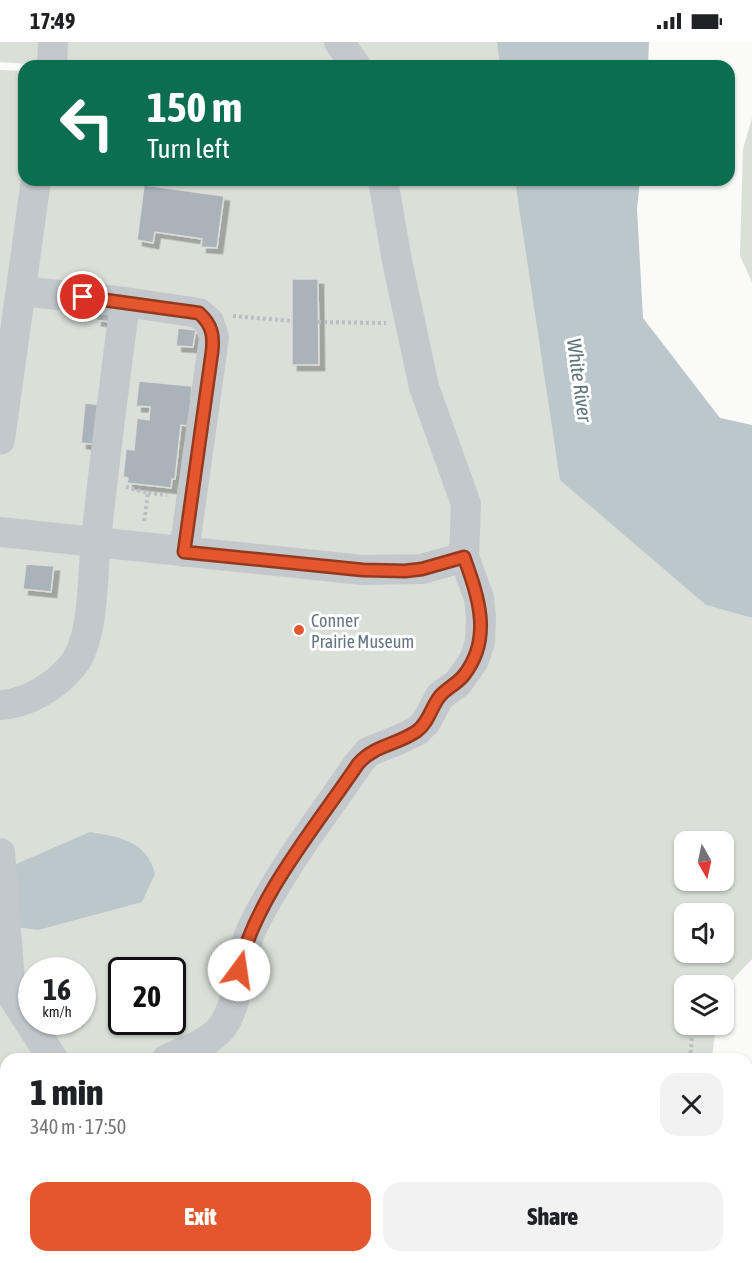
<!DOCTYPE html>
<html lang="en">
<head>
<meta charset="utf-8">
<style>
  :root { --surface:#fff; --page:#f2f2f2; --text:#202124; --muted:#757577; --accent:#e4572e }
  body { margin:0; font-family:"Asap Condensed",sans-serif; background:var(--page); color:var(--text); height:100vh; display:flex; flex-direction:column; font-size:22px; white-space:nowrap }
  * { box-sizing:border-box; margin:0 }
  p { font-size:20px; color:var(--muted) }
  .icon { flex:none; width:33px; height:33px; fill:none; stroke:currentColor; stroke-width:2; stroke-linecap:round; stroke-linejoin:round }
  .map { position:relative; flex:1; overflow:hidden }
  .sheet { position:absolute; left:0px; top:1011px; width:753px; height:210px; display:flex; flex-direction:column; background:var(--surface); border-radius:18px 18px 0 0; box-shadow:0 2px 4px #0004 }
  .sheet>* { flex:none }
  .banner { position:absolute; left:18px; top:18px; width:717px; height:126px; border-radius:18px; box-shadow:0 2px 4px #0004; background:#0b6e4f; color:#fff; overflow:hidden }
  .needle { width:39px; rotate:171deg }
  .buttons { position:absolute; left:674px; top:789px; display:grid; gap:12px }
  .buttons a { display:grid; place-items:center; width:60px; height:60px; border-radius:12px; background:var(--surface); box-shadow:0 2px 4px #0004; font-size:30px }
  .speed { position:absolute; left:18px; top:915px; display:flex; gap:12px; font-size:30px; font-weight:700; text-align:center }
  .speed>* { display:grid; place-content:center; width:78px; height:78px; border-radius:50%; background:var(--surface); box-shadow:0 2px 4px #0004; line-height:1 }
  .speed small { font-size:15px; font-weight:400 }
  .speed .limit { border:3px solid #111; border-radius:9px; background:#fff; color:#111 }
  .pin { position:absolute; display:grid; place-items:center; width:51px; height:51px; color:#fff; margin:-26px; border:3px solid #fff; border-radius:50%; box-shadow:0 2px 6px #0007 }
  .me { position:absolute; width:66px; margin:-33px; rotate:14deg; stroke-linejoin:round; filter:drop-shadow(0 0 4px #0008) }
  .turn { display:flex; align-items:center; gap:21px; height:126px; padding:0 30px; font-size:27px }
  .turn .icon { width:78px; height:78px; stroke-width:2.5 }
  .turn b { display:block; font-size:42px; line-height:51px }
  .round { display:grid; place-items:center; flex:none; width:63px; height:63px; border-radius:18px; background:var(--page) }
  .headline { display:flex; align-items:center; justify-content:space-between; height:102px; padding:0 30px }
  h1 { font-size:36px; font-weight:800; line-height:45px }
  .primary-button { display:flex; gap:12px; margin-top:auto; padding:12px 30px }
  .primary-button a { flex:1; height:69px; border-radius:18px; background:var(--accent); color:#fff; font-size:24px; font-weight:800; line-height:69px; text-align:center }
  .primary-button a+a { background:var(--page); color:var(--text) }
  .status { display:flex; justify-content:space-between; align-items:center; height:42px; padding:0 30px; background:var(--surface); direction:ltr }
  .status svg { height:16px; fill:currentColor }
  .map>svg:first-child { display:block }
  .green { fill:#dadfd7; fill-rule:evenodd }
  .water { fill:#bbc7cb }
  .building { fill:#aab3b9; stroke:#dcdcda; stroke-width:1.5; filter:url(#shadow) }
  .lines { fill:none; stroke-linecap:round; stroke-linejoin:round }
  .path { stroke:#bbbfc2; stroke-width:4; stroke-dasharray:3 3; stroke-linecap:butt }
  .minor { stroke:#c3c8cc; stroke-width:30 }
  .route-casing { stroke:#94391e; stroke-width:15 }
  .route { stroke:#e4572e; stroke-width:10 }
  .poi-dot { fill:#e4572e; stroke:#fff; stroke-width:2 }
  .labels { text-anchor:middle; dominant-baseline:central; stroke-width:6; stroke-linejoin:round; paint-order:stroke }
  .poi-label { font-size:18px; fill:#657683; stroke:#fff; text-anchor:start }
  .water-label { font-size:20px; font-style:italic; fill:#60757c; stroke:#fff }
</style>
</head>
<body>
<div class="status"><b>17:49</b><svg viewBox="0 0 49 12"><path d="M0 12V9h3v3zM5 12V6h3v6zM10 12V3h3v9zM15 12V0h3v12zM26 1h20v11H26zM47 4h2v5h-2z"/></svg></div>
<div class="map">
<svg width="752" height="1221" viewBox="0 0 752 1221">
  <defs>
    <filter id="shadow"><feDropShadow dx="5.5" dy="5.5" stdDeviation="0" flood-color="#0004"/></filter>
  </defs>
  <rect width="100%" height="100%" fill="#fafaf8"/>
  <!-- green -->
  <path class="green" d="M0,0H506L509,24H56L0,20Z
    M0,28L24,29V138H523L706,563L752,576V917L723,948V944H684V982L716,983L712,1017H6V1215H691L690,1221H0ZM684,800H723V838H684ZM684,872H723V910H684ZM32,928H82V980H32ZM122,928H172V980H122Z
    M752,76V240L740,214L743,107Z"/>
  <!-- water -->
  <path class="water" d="M497,0H649L648,24H500Z
    M515,138H640L637,167L643,276L720,376L752,383V576L706,563L560,438Z
    M90,790C120,795 147,799 155,832L142,860L38,888L0,883V829Z"/>
  <!-- building -->
  <path class="building" d="M144,143L224,154L217,206L201,205L202,197L155,190L153,201L137,198Z
    M292,237H318L319,323H292Z
    M98,268L111,269L110,280L96,278Z
    M178,286L196,288L193,305L176,304Z
    M139,339L192,344L189,384L181,383L175,437H172L171,446L127,441L128,436L123,435L126,407L134,408L137,376L149,378L150,365L136,364Z
    M85,361L104,363L99,403L81,401Z
    M26,522L54,524L51,550L23,547Z
    M108,1215H132L137,1221H100Z
    M146,1215H150L154,1221H137Z
    M240,1215H270L273,1221H243Z
    M401,1215H441L440,1221H400Z"/>
  <g class="lines">
    <!-- path -->
    <path class="path" d="M233,274L292,279
      M318,280L386,281
      M126,445L148,451L144,480
      M148,451L167,453
      M690,1017L692,994
      M667,1221V1215"/>
    <!-- minor -->
    <path class="minor" d="M339,0L356,24
      M52,24L53,0
      M21,249L125,260L199,271L209,280L214,295L212,310L184,510
      M0,398L36,138
      M0,490L363,528L422,527L464,515
      M0,663C27,662 56,644 73,623C95,595 92,533 96,499C104,419 115,339 125,260
      M0,811L11,952L53,1017
      M167,1017C185,1009 210,1001 222,985C241,960 238,914 253,884C281,827 322,775 358,722L368,710L398,698L417,689L426,680L440,654L458,641L474,618L480,600L481,575L479,556L464,515L466,462L424,345L397,219L383,138
      M0,1107L6,1103
      M195,1215L199,1221
      M303,1221L309,1215
      M383,1221L389,1215"/>
  </g>
  <g class="lines">
    <!-- route casing -->
    <g class="route-casing">
      <path id="route" d="M83,255L199,271C212,283 214,293 212,310L184,510L363,528L405,529L422,527L464,515C478,554 493,596 464,633C457,642 447,646 440,654C431,665 429,680 417,689C397,703 374,703 358,722C317,783 254,857 239,928"/>
    </g>
    <!-- route -->
    <use href="#route" class="route"/>
  </g>
  <!-- markers -->
  <circle class="poi-dot" cx="299" cy="588" r="6"/>
  <g class="labels">
    <!-- poi labels -->
    <g class="poi-label">
      <text x="311" y="578">Conner<tspan x="311" dy="21">Prairie Museum</tspan></text>
    </g>
    <!-- water labels -->
    <g class="water-label">
      <text transform="translate(580 338) rotate(82)">White River</text>
    </g>
  </g>
</svg>
<div class="buttons">
<a><svg class="needle" viewBox="-14 -14 28 28"><path d="M0-13l5 13h-10z" fill="#e53935"/><path d="M0 13l5-13h-10z" fill="#757577"/></svg></a>
<a><svg class="icon" aria-label="sound" viewBox="0 0 24 24"><path d="M4 9h4l5-4v14l-5-4H4zM17 9q2 3 0 6"/></svg></a>
<a><svg class="icon" aria-label="layers" viewBox="0 0 24 24"><path d="M12 4l9 5-9 5-9-5zM3 14l9 5 9-5"/></svg></a>
</div>
<div class="speed"><div>16<small>km/h</small></div><div class="limit">20</div></div>
<div class="pin" style="left:83px;top:255px;background:#d93025"><svg class="icon" aria-label="arrive" viewBox="0 0 24 24"><path d="M6 21V4h12l-3 4 3 4H6"/></svg></div>
<svg class="me" style="left:239px;top:928px" viewBox="-20 -20 40 40"><circle r="19" fill="#fff"/><path d="M0-13L10 11 0 6-10 11z" fill="#e4572e"/></svg>
<div class="banner">
<div class="turn"><svg class="icon" aria-label="left" viewBox="0 0 24 24"><path d="M17 20v-9H6M10 6l-5 5 5 5"/></svg><div><b>150 m</b>Turn left</div></div>
</div>
<section class="sheet">
<div class="headline"><div><h1>1 min</h1><p>340 m · 17:50</p></div><a class="round"><svg class="icon" aria-label="close" viewBox="0 0 24 24"><path d="M6 6l12 12M18 6L6 18"/></svg></a></div>
<div class="primary-button"><a>Exit</a><a>Share</a></div>
</section>
</div>
</body>
</html>
